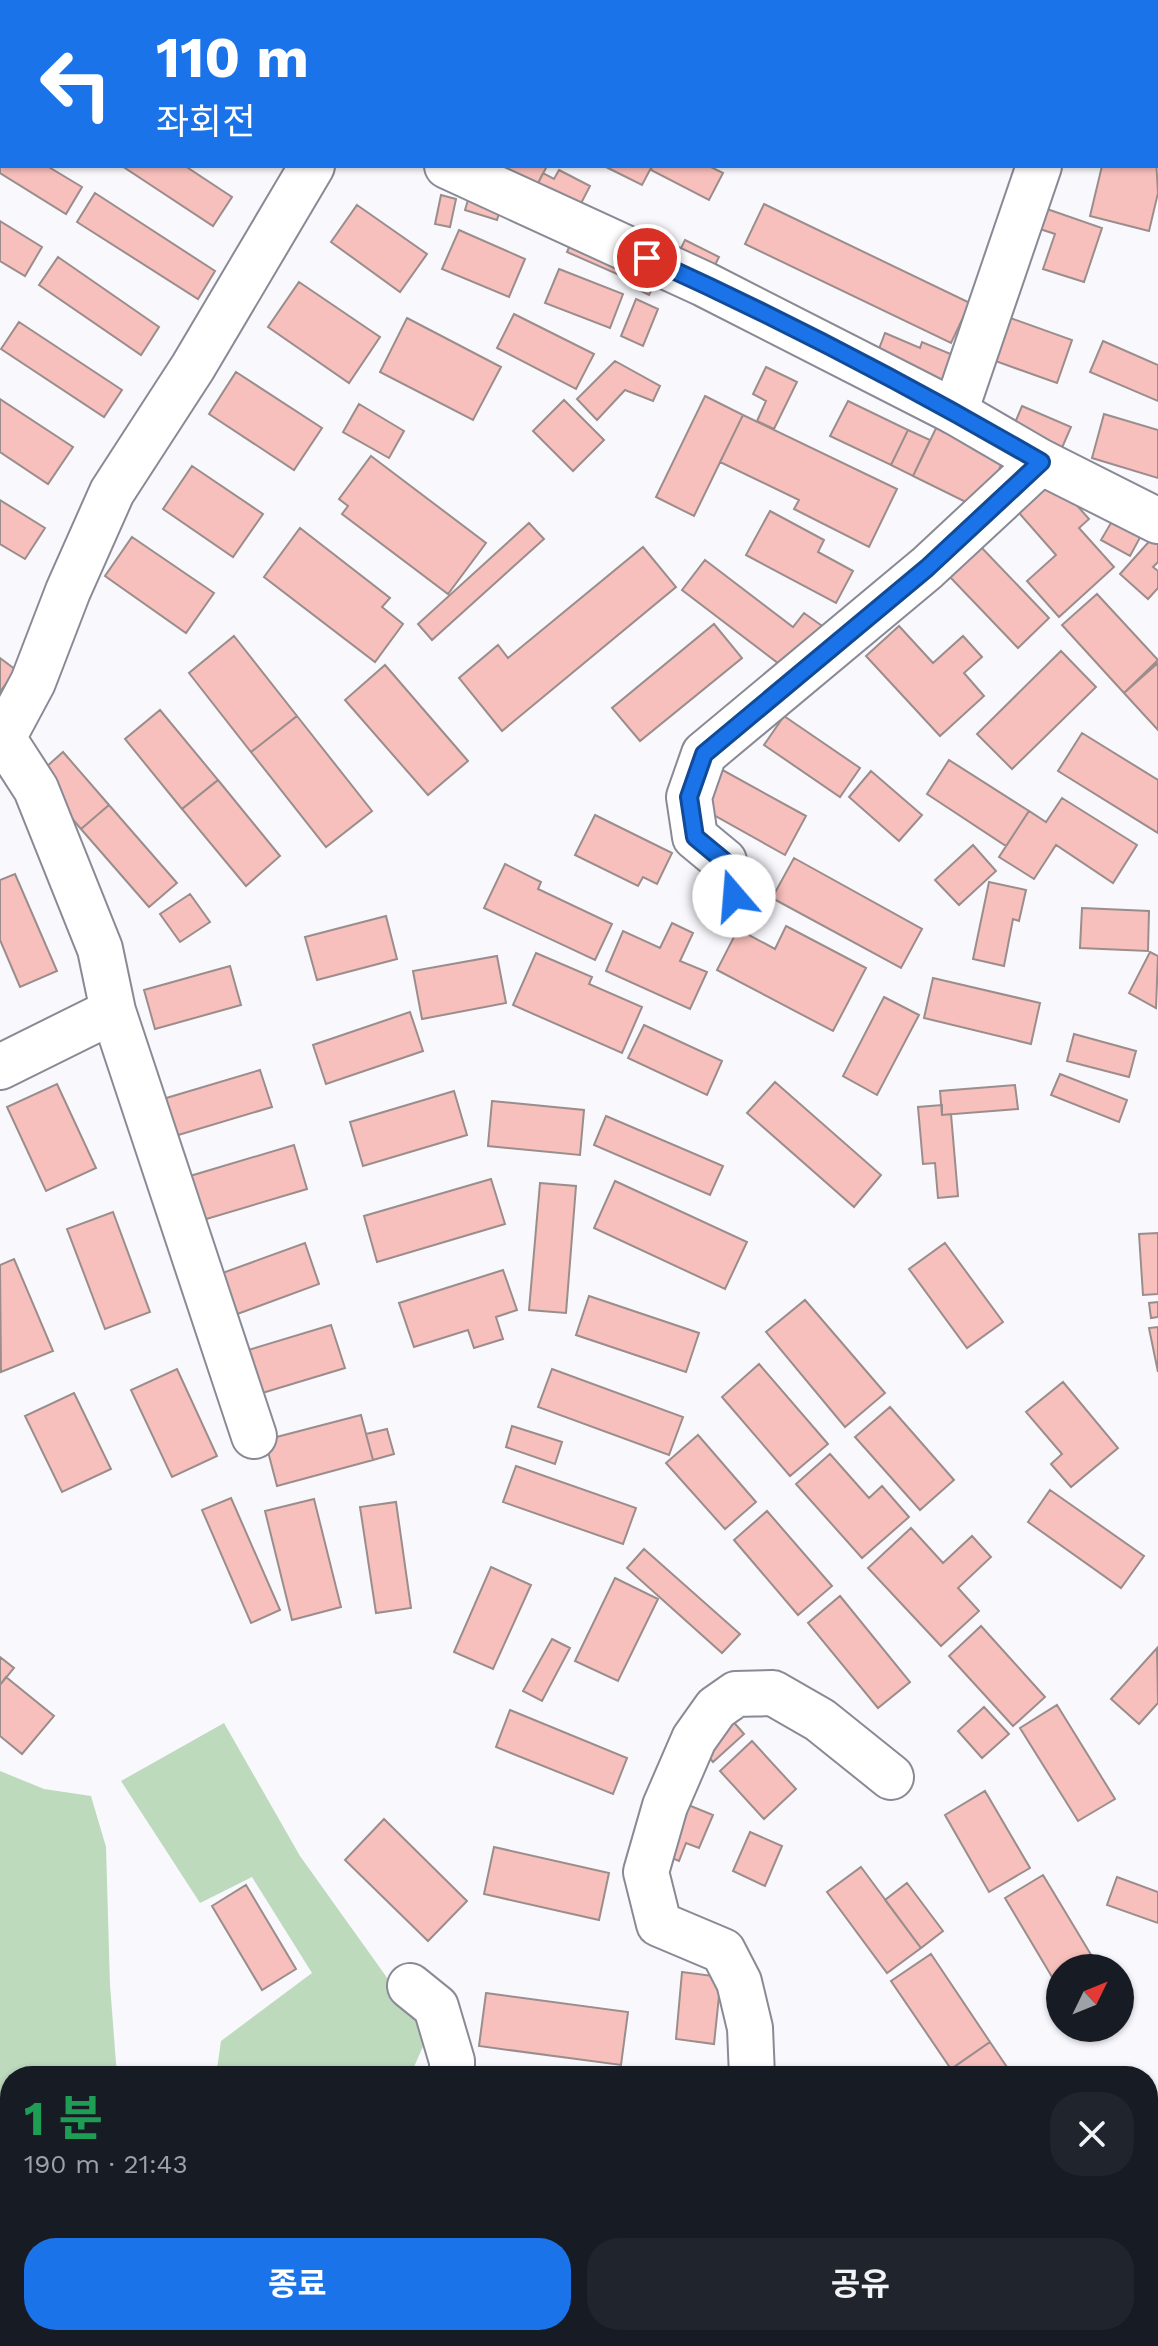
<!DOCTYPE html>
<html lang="ko">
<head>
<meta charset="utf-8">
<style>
  :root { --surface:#171b24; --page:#20242c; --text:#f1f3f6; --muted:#9ea1a6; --accent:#1a73e8 }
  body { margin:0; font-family:"Work Sans","Noto Sans KR",sans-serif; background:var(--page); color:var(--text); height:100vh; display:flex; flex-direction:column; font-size:30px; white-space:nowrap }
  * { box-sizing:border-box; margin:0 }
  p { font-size:26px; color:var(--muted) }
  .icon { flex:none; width:44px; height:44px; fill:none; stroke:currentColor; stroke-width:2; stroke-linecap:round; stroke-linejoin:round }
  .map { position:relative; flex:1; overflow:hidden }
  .side { position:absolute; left:0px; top:2066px; width:1158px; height:280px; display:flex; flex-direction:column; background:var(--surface); border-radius:32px 32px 0 0; box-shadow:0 2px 6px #0004 }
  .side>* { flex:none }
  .hud { position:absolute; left:0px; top:0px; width:1158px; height:168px; box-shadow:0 2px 6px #0004; background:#1a73e8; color:#fff; overflow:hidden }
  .needle { width:52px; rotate:47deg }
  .tools { position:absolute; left:1046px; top:1954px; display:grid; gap:16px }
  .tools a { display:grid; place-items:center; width:88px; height:88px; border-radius:50%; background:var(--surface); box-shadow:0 2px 6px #0004; font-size:40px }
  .pin { position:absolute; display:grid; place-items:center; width:68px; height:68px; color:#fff; margin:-34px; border:4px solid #fff; border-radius:50%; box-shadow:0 2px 8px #0007 }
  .me { position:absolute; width:88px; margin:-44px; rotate:342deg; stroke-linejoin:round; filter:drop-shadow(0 0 6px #0008) }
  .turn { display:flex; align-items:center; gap:28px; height:168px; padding:0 24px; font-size:36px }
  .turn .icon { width:104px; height:104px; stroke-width:2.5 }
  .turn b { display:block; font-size:56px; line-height:68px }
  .round { display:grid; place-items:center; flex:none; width:84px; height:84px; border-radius:32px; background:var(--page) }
  .summary { display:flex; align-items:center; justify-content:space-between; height:136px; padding:0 24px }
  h1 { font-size:48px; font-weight:700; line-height:60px; color:#1e9e55 }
  .action { display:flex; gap:16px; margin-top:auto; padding:16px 24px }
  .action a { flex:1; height:92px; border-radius:32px; background:var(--accent); color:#fff; font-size:32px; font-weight:700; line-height:92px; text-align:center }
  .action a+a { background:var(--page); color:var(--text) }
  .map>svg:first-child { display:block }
  .green { fill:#bddabd }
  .building { fill:#f8c0bc; stroke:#9b8d8c; stroke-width:2 }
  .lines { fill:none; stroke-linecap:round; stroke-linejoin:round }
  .minor-casing { stroke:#898a95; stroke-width:48 }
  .tertiary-casing { stroke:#898a95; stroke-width:48 }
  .minor { stroke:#fff; stroke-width:44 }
  .tertiary { stroke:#fff; stroke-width:44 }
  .route-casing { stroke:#114b97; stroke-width:20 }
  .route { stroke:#1a73e8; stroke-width:14 }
</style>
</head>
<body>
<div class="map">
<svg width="1158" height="2346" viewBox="0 0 1158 2346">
  <rect width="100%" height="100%" fill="#f8f8fd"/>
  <!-- green -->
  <path class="green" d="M224,1723L300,1856L428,2035L410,2076H216L221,2041L312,1973L252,1877L200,1903L121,1781Z
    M0,1771L44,1789L91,1796L106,1847L110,1985L117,2076H10V2336H89V2346H0Z
    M205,2336H294L290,2346H204Z"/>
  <!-- building -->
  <path class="building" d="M287,0H352L354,2H289Z
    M0,137L2,166H47L82,187L66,214L0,173Z
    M1156,159L1158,193L1149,231L1090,216L1102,166H1156Z
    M122,166H185L232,197L213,226Z
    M476,166H547L532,195Z
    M604,166H652L642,185Z
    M652,166H709L723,173L709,200L651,170Z
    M559,170L590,186L574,217L532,195L543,173L554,179Z
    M95,193L215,271L198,299L77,222Z
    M470,193L502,203L497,220L465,210Z
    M441,195L456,199L450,227L435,224Z
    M764,204L970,303L951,343L745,244Z
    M357,205L427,254L400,292L331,242Z
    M1047,209L1102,228L1084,282L1043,269L1055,234L1040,229Z
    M0,221L42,247L25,276L0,261Z
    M459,230L525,259L509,297L442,269Z
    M575,233L634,258L626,278L567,252Z
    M685,240L719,257L711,273L677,256Z
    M58,257L159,327L141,355L39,285Z
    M642,263L660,273L649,295L631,286Z
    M559,269L623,294L610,328L545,303Z
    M299,282L380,337L349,383L268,327Z
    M636,299L658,309L643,346L621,336Z
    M514,314L594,354L576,389L497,348Z
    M1002,315L1072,340L1057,383L987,358Z
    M407,318L501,367L473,420L380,372Z
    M19,322L122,390L104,417L1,349Z
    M885,333L920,348L922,342L953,355L940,389L874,362Z
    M1103,341L1158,365V401L1090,372Z
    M615,361L660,386L653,401L625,390L597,420L577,399Z
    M766,367L797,382L774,429L757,421L766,401L753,394Z
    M236,372L322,428L294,470L209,414Z
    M705,396L743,415L694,516L656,497Z
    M0,399L73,447L48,484L0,452Z
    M564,400L604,440L573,471L533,431Z
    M848,401L908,430L891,465L830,436Z
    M359,404L404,431L389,458L343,432Z
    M1022,406L1071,427L1058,457L1009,437Z
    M1104,414L1158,430V478L1092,458Z
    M743,415L897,489L869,547L794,509L799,500L720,462Z
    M938,424L1005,457L980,509L913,476Z
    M908,430L930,440L913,476L891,465Z
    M371,456L486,543L448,594L342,514L348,506L339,499Z
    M192,466L263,514L233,557L163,509Z
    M1049,474L1089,519L1079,528L1114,567L1059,617L1027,581L1056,555L1013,506Z
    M0,500L45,528L25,559L0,544Z
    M770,511L824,540L818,552L853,571L836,603L746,555Z
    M1115,516L1143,532L1130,556L1101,540Z
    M529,523L544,539L432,640L418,624Z
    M300,528L390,598L382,607L403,624L375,662L264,577Z
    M1154,536L1158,540V562L1153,567L1158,571V588L1148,599L1120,574Z
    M132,537L214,593L186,633L105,576Z
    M643,547L676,587L502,731L459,678L498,645L508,658Z
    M981,547L1049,618L1018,648L950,577Z
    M705,560L793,627L804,613L825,628L791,673L682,590Z
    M1097,594L1158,660L1124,693L1062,625Z
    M714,624L742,658L640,741L612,708Z
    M899,626L933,663L963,636L982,657L964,673L984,696L940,736L866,656Z
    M234,636L297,716L251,752L189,673Z
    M1061,651L1096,687L1012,769L977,734Z
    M0,658L16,670L0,692Z
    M1158,663V730L1124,693Z
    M385,665L468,761L428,795L345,700Z
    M160,710L218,780L182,809L125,739Z
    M297,716L372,811L326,847L251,752Z
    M784,716L860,768L840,797L764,745Z
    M1082,733L1158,780V833L1058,771Z
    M63,752L109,805L81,829L36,776Z
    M949,760L1029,811L1006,846L927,794Z
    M717,767L806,816L785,855L696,805Z
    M871,771L922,815L899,841L849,797Z
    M218,780L280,856L246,886L182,809Z
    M1062,798L1137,845L1113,883L1056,845L1034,879L999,857L1029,811L1046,822Z
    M109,805L177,883L149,907L81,829Z
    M595,815L672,853L657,884L643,877L638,886L575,855Z
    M973,845L996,871L959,905L935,880Z
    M794,858L922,929L901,968L772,898Z
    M505,864L541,882L538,889L612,924L595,960L484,908Z
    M15,874L57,971L20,987L0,940V880Z
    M989,882L1026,890L1019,921L1013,919L1004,966L973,959Z
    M190,894L210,922L180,942L160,914Z
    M1082,908L1149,911L1148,951L1080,948Z
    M386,916L397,959L317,980L305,937Z
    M672,923L693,933L680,961L707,972L690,1009L606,971L623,931L660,948Z
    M786,926L866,968L833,1031L717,970L738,929L775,949Z
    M1150,952L1158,956L1156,1008L1129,993Z
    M536,953L592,977L589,984L642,1007L622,1053L513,1005Z
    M497,956L506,1003L422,1019L413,971Z
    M230,966L241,1005L155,1029L144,990Z
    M933,978L1040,1003L1031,1044L924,1018Z
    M884,997L919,1015L877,1095L843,1076Z
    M410,1012L423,1051L326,1084L313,1045Z
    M644,1025L722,1061L707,1095L628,1058Z
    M1074,1034L1136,1051L1129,1077L1067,1061Z
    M260,1070L272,1107L175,1136L163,1099Z
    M1060,1074L1127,1100L1119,1122L1051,1095Z
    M775,1082L881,1175L854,1207L747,1113Z
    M57,1084L96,1168L46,1191L7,1107Z
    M1015,1085L1018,1109L942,1115L940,1091Z
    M454,1091L467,1135L363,1166L350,1122Z
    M492,1101L584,1110L580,1155L488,1146Z
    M942,1105V1115L951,1114L958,1196L938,1198L935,1163L923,1164L918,1107Z
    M606,1116L723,1166L710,1195L594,1145Z
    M294,1145L307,1189L203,1220L190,1176Z
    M491,1179L505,1224L377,1262L364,1216Z
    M615,1181L747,1242L725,1289L594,1228Z
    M540,1183L576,1186L566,1313L529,1310Z
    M113,1212L150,1312L105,1329L67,1229Z
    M1158,1233V1294L1143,1295L1139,1234Z
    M305,1243L319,1284L232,1316L217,1275Z
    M945,1243L1003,1322L967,1348L909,1269Z
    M14,1259L53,1351L1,1372L0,1265Z
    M503,1270L517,1310L496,1317L503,1339L474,1348L468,1330L414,1347L399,1303Z
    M589,1296L699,1333L686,1372L576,1335Z
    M805,1300L885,1393L845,1427L766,1332Z
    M1158,1302V1317L1151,1318L1149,1303Z
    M331,1325L345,1368L259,1394L245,1351Z
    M1158,1327V1372L1149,1328Z
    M759,1364L828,1444L790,1476L722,1397Z
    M177,1369L217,1456L172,1477L131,1390Z
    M552,1369L683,1417L669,1455L538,1407Z
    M1063,1382L1118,1448L1071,1487L1051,1464L1062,1454L1026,1412Z
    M74,1393L111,1469L62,1492L25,1416Z
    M890,1407L954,1480L920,1510L855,1437Z
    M361,1415L373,1460L277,1486L265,1440Z
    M512,1426L562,1442L555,1464L506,1447Z
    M387,1429L394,1454L373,1460L366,1434Z
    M698,1435L756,1502L725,1529L666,1463Z
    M830,1454L869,1498L882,1486L909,1517L862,1558L796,1484Z
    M516,1466L636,1508L623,1544L503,1502Z
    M1050,1490L1144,1556L1121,1588L1028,1522Z
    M231,1498L280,1610L251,1623L202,1510Z
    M314,1499L341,1607L292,1620L265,1511Z
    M396,1502L411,1608L376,1613L360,1507Z
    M767,1511L832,1586L798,1615L734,1540Z
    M911,1528L943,1563L972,1536L991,1557L958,1588L979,1611L941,1646L868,1568Z
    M644,1549L740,1634L722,1653L627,1568Z
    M491,1567L531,1585L493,1669L454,1652Z
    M615,1578L658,1599L618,1681L575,1661Z
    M840,1596L910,1682L878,1708L808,1623Z
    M981,1626L1045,1697L1013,1726L949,1656Z
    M552,1639L570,1648L542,1701L523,1691Z
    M1157,1648L1158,1703L1139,1724L1111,1699Z
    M0,1657L14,1668L0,1685Z
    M6,1677L54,1716L22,1754L0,1736V1685Z
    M1057,1705L1115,1799L1078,1821L1020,1728Z
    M984,1707L1009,1734L982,1758L958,1731Z
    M510,1710L627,1758L613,1794L496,1747Z
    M730,1718L744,1734L713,1762L699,1746Z
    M752,1741L796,1789L764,1819L720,1771Z
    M985,1791L1030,1868L989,1892L945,1815Z
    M676,1800L713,1815L699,1848L686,1843L679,1861L655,1851Z
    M384,1819L467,1901L428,1941L345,1860Z
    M750,1832L782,1846L765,1886L733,1871Z
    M494,1847L609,1873L599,1920L484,1894Z
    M861,1867L921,1948L887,1973L827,1892Z
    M1043,1875L1096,1963L1089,1968H1060V1985L1058,1987L1005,1898Z
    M1117,1877L1158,1892V1923L1107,1905Z
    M907,1883L943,1931L921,1948L885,1900Z
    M246,1885L296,1969L262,1990L212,1906Z
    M931,1954L990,2042L951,2069L891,1981Z
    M682,1972L721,1977L714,2044L676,2039Z
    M486,1993L628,2012L621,2065L479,2046Z
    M990,2042L1013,2076H956L951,2069Z
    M1148,2217L1158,2239V2332L1150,2336Z
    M319,2336H441V2346H319Z
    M702,2336H757L753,2346H698Z
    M766,2336L786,2346H761Z
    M953,2336H987L996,2346H951L947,2341Z
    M1054,2336H1107L1109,2346H1056Z"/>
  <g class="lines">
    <!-- minor casing -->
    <g class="minor-casing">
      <path id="minor" d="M446,2L447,0
        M955,412L1039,166
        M734,896L724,861L695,837L689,797L704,754L927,568L1041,462
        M0,1067L113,1011
        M254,1436L113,1011L100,949L36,789L3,738L33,682L68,591L112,492L193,367L312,166
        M410,1986L436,2007L452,2061V2076
        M752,2076L750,2028L739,1982L723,1951L659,1924L646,1872L665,1806L694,1739L716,1708L736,1694L773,1693L820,1720L891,1777
        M461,2336V2346
        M684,2346L688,2336"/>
    </g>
    <!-- tertiary casing -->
    <g class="tertiary-casing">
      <path id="tertiary" d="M115,0L119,2
        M447,166L704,284L955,412L1041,462L1158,521"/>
    </g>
    <!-- minor -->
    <use href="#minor" class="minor"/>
    <!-- tertiary -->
    <use href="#tertiary" class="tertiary"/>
  </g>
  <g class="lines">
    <!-- route casing -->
    <g class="route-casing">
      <path id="route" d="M647,258C782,319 914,388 1041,462L927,568L704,754L689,797L695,837L724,861L734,896"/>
    </g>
    <!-- route -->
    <use href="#route" class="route"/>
  </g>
</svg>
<div class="tools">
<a><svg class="needle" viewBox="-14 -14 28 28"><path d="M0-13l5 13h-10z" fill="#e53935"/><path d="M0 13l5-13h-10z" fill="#9ea1a6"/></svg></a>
</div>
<div class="pin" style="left:647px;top:258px;background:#d93025"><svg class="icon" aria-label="arrive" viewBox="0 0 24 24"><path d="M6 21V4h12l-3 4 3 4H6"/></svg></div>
<svg class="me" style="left:734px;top:896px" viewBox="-20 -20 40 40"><circle r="19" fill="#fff"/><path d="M0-13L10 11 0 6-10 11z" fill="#1a73e8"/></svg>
<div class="hud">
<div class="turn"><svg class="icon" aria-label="left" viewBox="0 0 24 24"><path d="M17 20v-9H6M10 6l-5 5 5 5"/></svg><div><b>110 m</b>좌회전</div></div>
</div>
<section class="side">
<div class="summary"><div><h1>1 분</h1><p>190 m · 21:43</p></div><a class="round"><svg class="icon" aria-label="close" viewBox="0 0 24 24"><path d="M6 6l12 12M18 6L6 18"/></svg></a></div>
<div class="action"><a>종료</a><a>공유</a></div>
</section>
</div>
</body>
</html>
